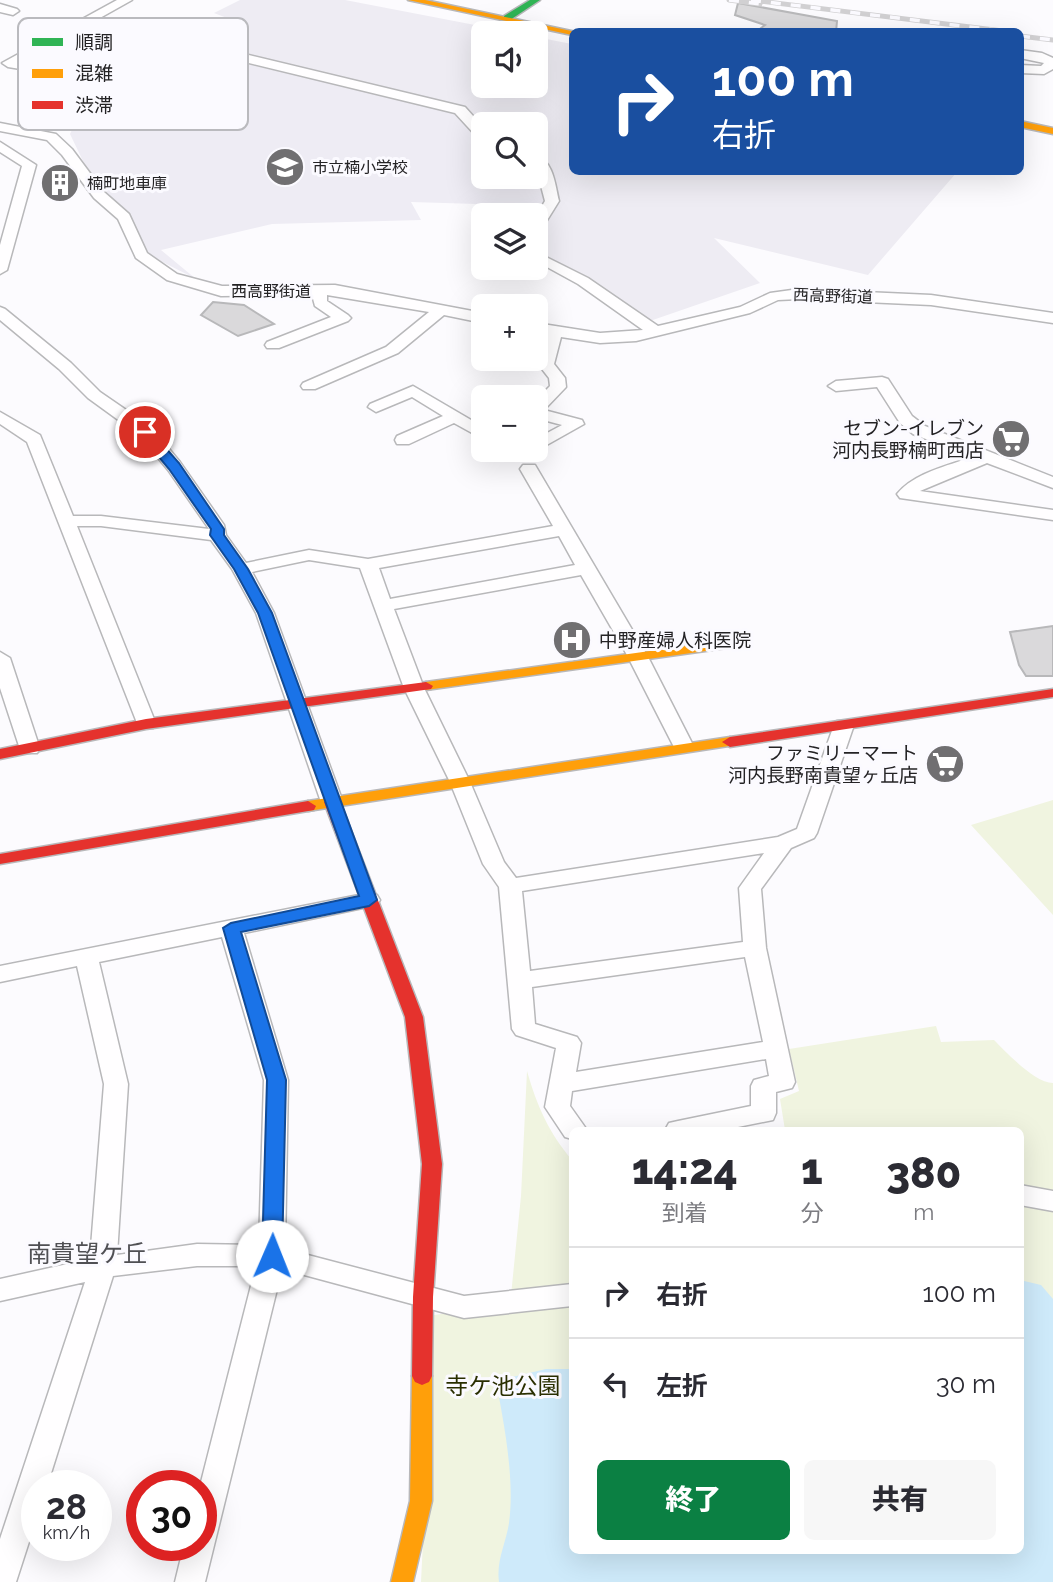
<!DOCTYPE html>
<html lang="ja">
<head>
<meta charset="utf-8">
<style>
  :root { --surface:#fff; --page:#f7f7f7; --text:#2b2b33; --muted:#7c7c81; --line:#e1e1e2; --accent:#0b8043 }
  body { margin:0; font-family:Raleway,"Noto Sans JP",sans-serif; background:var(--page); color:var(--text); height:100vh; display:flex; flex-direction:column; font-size:26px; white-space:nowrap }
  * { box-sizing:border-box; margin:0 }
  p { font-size:23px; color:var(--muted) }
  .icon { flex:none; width:38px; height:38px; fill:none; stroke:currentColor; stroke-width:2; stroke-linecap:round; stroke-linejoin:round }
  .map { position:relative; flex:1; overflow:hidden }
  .drawer { position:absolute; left:569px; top:1127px; width:455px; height:427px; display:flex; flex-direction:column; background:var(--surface); border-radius:10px; box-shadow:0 7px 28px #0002 }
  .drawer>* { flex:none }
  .top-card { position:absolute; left:569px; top:28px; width:455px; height:147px; border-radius:10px; box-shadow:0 7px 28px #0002; background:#1a4fa0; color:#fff; overflow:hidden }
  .buttons { position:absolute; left:471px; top:21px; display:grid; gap:14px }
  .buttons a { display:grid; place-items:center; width:77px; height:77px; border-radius:10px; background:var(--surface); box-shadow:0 7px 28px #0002; font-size:35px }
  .speed { position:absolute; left:21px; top:1470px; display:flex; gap:14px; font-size:35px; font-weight:700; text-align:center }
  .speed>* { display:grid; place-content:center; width:91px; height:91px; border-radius:50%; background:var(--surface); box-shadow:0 7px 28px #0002; line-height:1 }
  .speed small { font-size:18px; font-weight:400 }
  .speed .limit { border:10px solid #d22; background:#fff; color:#111 }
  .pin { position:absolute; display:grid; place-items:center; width:60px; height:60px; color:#fff; margin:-30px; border:4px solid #fff; border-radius:50%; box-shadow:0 2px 7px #0007 }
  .me { position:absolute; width:77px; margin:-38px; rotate:1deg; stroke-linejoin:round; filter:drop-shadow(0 0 5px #0008) }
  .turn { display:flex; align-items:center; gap:24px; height:147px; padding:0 28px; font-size:32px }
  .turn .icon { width:91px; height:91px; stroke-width:2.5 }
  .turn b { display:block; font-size:49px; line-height:60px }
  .eta { display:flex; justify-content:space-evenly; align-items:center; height:119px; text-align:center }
  .eta b { font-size:42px; font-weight:800; line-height:49px }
  .primary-button { display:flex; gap:14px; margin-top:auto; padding:14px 28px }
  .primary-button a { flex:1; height:80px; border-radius:10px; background:var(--accent); color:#fff; font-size:28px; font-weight:800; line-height:80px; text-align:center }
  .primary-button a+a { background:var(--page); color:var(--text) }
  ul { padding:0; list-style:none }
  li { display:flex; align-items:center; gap:21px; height:91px; padding:0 28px; border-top:2px solid var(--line) }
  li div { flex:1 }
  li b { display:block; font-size:26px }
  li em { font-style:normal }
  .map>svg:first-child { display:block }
  .commercial { fill:#eeecf4 }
  .built { fill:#eeecf3 }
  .green { fill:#f0f4e0 }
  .water { fill:#ceeafa }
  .building { fill:#dad9db; stroke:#b8b8ba; stroke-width:2 }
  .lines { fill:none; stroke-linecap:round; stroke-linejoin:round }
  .street-casing { stroke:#b8b8ba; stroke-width:3 }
  .fast-casing { stroke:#b8b8ba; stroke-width:3 }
  .slow-casing { stroke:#b8b8ba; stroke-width:3 }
  .jam-casing { stroke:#b8b8ba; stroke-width:3 }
  .street { fill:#fffeff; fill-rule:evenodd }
  .fast { fill:#30b455; fill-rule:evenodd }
  .slow { fill:#ff9f0a; fill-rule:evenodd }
  .jam { fill:#e5322d; fill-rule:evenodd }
  .rail-casing { stroke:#d1d0d2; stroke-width:5 }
  .rail { stroke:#fbfaff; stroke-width:3.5; stroke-dasharray:10; stroke-linecap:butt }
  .route { fill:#1a73e8; stroke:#114b97; stroke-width:2 }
  .labels { text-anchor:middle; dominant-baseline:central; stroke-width:6; stroke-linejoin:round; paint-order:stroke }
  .far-poi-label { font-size:16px; fill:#242325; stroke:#fbfaff; text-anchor:start }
  .far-street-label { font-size:16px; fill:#242325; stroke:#fbfaff }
  .poi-label { font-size:19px; fill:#242325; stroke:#fbfaff; text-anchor:end }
  .near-park-label { font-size:23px; fill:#2a2f01; stroke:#fbfaff }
  .near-neighbourhood-label { font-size:24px; fill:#505054; stroke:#fbfaff }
  .key { fill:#fbfaff; stroke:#bababe; stroke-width:2 }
  .key-label { font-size:19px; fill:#242325 }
</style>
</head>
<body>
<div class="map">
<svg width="1053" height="1582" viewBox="0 0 1053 1582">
  <rect width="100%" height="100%" fill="#fcfbfe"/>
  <!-- commercial -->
  <path class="commercial" d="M199,53L457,112L483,139V177H536V162L544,172V206L411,202L421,220L272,224L161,250L196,279L147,254L93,182L70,134L100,72Z"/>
  <!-- built -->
  <path class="built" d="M240,0H345L516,33H483V86H536V37L572,44V172H957L868,275L714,238L760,283L647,322L536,252V242L542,223L557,201L536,154V124H483V131L464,108L226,51L173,47L227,18L214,13Z"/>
  <!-- green -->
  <path class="green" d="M1053,800V915L971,825Z
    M936,1026L941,1042L994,1040C1007,1053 1035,1083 1053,1083V1582H421L434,1315L510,1305L521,1196L527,1071C537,1106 549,1133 572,1160V1550H1020V1130H785L780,1099L799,1091L789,1049Z"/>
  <!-- water -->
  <path class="water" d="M1020,1280L1041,1285L1053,1299V1582H499C496,1561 506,1543 509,1523C515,1479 504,1424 496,1381L546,1369H572V1550H1020Z"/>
  <!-- building -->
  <path class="building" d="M738,3L837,21L836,32H756L765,25L735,15Z
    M213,302L244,305L274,324L238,336L201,315Z
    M1053,626V676H1026L1019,665L1010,632Z"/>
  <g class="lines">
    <!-- street casing -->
    <g class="street-casing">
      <path id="street" d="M117,0H132L66,37L88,41V47L55,42L21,61L72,66L166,50L220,48L465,107L483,127V139L478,138L455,113L220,56L166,57L72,74L45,73L8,67L2,63Z
        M0,4L17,9L19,11L13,15L0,12Z
        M1020,50L1042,53L1053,58V69L1044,74L1020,73V65L1041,66L1044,63L1020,58Z
        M0,123L56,134L72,149L104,192L129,214L147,253L177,274L222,286L335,285L483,313V323L444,315L398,353L315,389H303L301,386L303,383L386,347L429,312L327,295V301L348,315L351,318L348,321L279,348H267L265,345L267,342L331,317L315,306L312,295L221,296L167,280L136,258L118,219L94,198L62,155L47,140L0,131Z
        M0,142L36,165L7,270L0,274V245L22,166L0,152Z
        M536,155C554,162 555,185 559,201L541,230L536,231V216L545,201L536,167Z
        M536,252L588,278L658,326L740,307L770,293L799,289L931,295L1053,313V323L931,305L799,299L778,300L750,313L636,341L600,343L561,337L554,364L565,378L566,387L544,410L582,420L584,424L536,451L531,450H536V439L562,425L536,418V400L550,386L549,378L538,364L547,334L536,333V323L600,333L643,330L578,284L536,261Z
        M0,307L5,309L71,363L100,392L151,427L180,462L224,525L226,535L246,563L309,550L368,559L553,526L520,469L523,465H535L647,655L694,747L691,751H677L674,747L627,655L581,575L394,609L424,688L470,782L504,862L516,878L778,837L797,829L834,725L837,721H851L854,725L817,833L814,838L791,848L761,889L766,948L795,1082L792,1088L776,1092V1113L773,1120L723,1130H665L669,1123L678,1121L751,1106V1086L754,1080L769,1076L766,1059L572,1091L570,1106L587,1130H572V1139L565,1137L545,1107L556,1048L516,1035L512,1029L499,887L483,864L450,782L404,688L360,568L309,560L252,572L274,613L343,802L339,807H325L321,802L256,613L232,569L211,540L101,526H77L156,724L153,728H139L27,442L0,424V412L40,435L73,516H101L209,529L168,470L139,435L88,398L59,369L0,320ZM559,536L575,565L390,599L379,568ZM764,853L739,888L743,942L530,971L522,891ZM745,957L763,1042L576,1072L581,1043L577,1037L535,1024L532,987Z
        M882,377L888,379L912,416L925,426L1053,477V488L987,463L920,491L1053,510V520L900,498L897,494C914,473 947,466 972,457L913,434L900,423L877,387L836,391L828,386L836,381Z
        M413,386L483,427V439L454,423L409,444H397L395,440L397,436L443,416L412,397L376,412L368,407L370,404Z
        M496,450H524C519,457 501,458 496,450Z
        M0,652L10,658L40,749L37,753H23L20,749L0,688Z
        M369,893L377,895L380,900L377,905L244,933L288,1080L285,1249L464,1296L572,1284V1306L464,1318L282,1269L205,1582H175L184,1545H201L200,1486L256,1266H197L113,1276L47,1486H37V1517L16,1582H0V1539L85,1282L0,1301V1279L90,1259L104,1084L77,966L0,982V966ZM222,937L264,1080L259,1245L197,1244L117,1255L128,1084L99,962Z
        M1020,1185L1053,1191V1211L1020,1205Z"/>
    </g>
    <!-- fast casing -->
    <g class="fast-casing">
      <path id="fast" d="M530,0H540L510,20H504V16Z"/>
    </g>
    <!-- slow casing -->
    <g class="slow-casing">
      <path id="slow" d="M408,0H425L576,32H572V35Z
        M1020,121L1053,128V134L1020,127Z
        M722,641L729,645L727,648L426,690L419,686L426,682Z
        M730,737L738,742L735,745L308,811L300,806L308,801Z
        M422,1367L429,1370L432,1376V1501L413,1582H391L410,1501L412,1376L415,1370Z"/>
    </g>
    <!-- jam casing -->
    <g class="jam-casing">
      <path id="jam" d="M426,682L433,686L431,689L146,729L0,759V749L146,719Z
        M1053,689V697L730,747L722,742L730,737Z
        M332,797L340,802L423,1017L442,1164L433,1297L432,1376L429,1382L422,1385L415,1382L412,1376L413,1297L422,1164L405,1017L324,802Z
        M308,801L316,806L314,810L0,864V854Z"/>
    </g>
    <!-- street -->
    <use href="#street" class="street"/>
    <!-- fast -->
    <use href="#fast" class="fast"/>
    <!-- slow -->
    <use href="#slow" class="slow"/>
    <!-- jam -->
    <use href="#jam" class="jam"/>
    <!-- rail casing -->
    <g class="rail-casing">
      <path id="rail" d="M729,0L760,4
        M751,0L1011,32
        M1020,36L1053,40"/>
    </g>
    <!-- rail -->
    <use href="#rail" class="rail"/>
  </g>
  <!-- route -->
  <path class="route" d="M145,428L149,429L179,463L224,529V535L248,569L272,613L377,900L369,906L241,932L286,1080L282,1256L279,1262L272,1265L265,1262L262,1256L267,1080L223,928L231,923L359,896L258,613L234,569L210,535L211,529L169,469L138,432Z"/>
  <!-- icons -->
  <defs>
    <g id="school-disc" transform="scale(2.0125)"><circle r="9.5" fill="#706f71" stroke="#fbfaff"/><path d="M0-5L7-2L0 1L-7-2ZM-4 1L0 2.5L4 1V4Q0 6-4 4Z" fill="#fff"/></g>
    <g id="building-disc" transform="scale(2.0125)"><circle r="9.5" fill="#706f71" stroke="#fbfaff"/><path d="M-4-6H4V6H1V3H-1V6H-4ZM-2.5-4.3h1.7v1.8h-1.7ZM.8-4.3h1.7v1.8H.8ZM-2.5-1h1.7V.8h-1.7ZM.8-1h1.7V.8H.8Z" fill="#fff"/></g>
    <g id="supermarket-disc" transform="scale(2.0125)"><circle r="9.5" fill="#706f71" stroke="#fbfaff"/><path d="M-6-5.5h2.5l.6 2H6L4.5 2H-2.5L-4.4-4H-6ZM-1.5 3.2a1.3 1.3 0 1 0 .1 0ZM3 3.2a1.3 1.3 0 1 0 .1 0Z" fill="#fff"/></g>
    <g id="hospital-disc" transform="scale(2.0125)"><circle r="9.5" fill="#706f71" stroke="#fbfaff"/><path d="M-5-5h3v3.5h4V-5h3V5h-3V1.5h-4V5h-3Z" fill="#fff"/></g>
  </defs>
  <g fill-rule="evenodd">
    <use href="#school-disc" x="285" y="167"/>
    <use href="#building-disc" x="60" y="183"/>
    <use href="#supermarket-disc" x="1011" y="439"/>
    <use href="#hospital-disc" x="572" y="640"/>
    <use href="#supermarket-disc" x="945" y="764"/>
  </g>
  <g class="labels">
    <!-- far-poi labels -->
    <g class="far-poi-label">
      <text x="312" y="167">市立楠小学校</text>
      <text x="87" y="183">楠町地車庫</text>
    </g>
    <!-- far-street labels -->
    <g class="far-street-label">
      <text x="271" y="291">西高野街道</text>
      <text transform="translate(833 296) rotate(2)">西高野街道</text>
    </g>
    <!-- poi labels -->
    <g class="poi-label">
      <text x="984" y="428">セブン-イレブン<tspan x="984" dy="22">河内長野楠町西店</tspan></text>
      <text x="599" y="640" text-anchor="start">中野産婦人科医院</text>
      <text x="918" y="753">ファミリーマート<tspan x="918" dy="22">河内長野南貴望ヶ丘店</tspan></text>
    </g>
    <!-- near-park labels -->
    <g class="near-park-label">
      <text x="503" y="1385">寺ケ池公園</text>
    </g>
    <!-- near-neighbourhood labels -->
    <g class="near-neighbourhood-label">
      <text x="87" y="1253">南貴望ケ丘</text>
    </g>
  </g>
  <!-- legend -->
  <rect x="18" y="18" width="230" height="112" rx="10" class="key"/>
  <rect x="32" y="38" width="31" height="8" fill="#30b455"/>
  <rect x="32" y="69" width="31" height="9" fill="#ff9f0a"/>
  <rect x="32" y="101" width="31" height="8" fill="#e5322d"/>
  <g class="key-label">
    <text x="75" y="49">順調</text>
    <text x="75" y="80">混雑</text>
    <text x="75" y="112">渋滞</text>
  </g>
</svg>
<div class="buttons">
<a><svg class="icon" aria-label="sound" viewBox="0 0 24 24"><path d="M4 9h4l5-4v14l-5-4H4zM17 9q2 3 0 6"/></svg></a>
<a><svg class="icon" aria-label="search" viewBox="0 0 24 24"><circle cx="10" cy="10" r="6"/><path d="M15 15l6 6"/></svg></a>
<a><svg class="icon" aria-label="layers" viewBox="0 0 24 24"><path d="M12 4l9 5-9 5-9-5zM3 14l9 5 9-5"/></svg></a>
<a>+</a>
<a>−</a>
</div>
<div class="speed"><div>28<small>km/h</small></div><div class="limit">30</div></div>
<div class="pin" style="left:145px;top:432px;background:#d93025"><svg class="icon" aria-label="arrive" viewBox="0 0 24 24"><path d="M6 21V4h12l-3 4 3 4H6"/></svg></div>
<svg class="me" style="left:272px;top:1256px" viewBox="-20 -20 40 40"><circle r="19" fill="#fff"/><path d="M0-13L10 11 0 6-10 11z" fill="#1a73e8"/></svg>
<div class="top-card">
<div class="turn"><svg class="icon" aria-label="right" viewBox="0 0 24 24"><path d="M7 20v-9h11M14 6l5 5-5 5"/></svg><div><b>100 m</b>右折</div></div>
</div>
<section class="drawer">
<div class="eta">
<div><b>14:24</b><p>到着</p></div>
<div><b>1</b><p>分</p></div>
<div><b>380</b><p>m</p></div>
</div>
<ul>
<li><svg class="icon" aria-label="right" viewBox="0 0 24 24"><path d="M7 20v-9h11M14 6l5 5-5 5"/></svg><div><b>右折</b></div><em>100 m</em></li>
<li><svg class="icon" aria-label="left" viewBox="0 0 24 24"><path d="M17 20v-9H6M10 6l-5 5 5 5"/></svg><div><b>左折</b></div><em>30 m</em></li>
</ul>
<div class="primary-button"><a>終了</a><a>共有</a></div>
</section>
</div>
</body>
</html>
